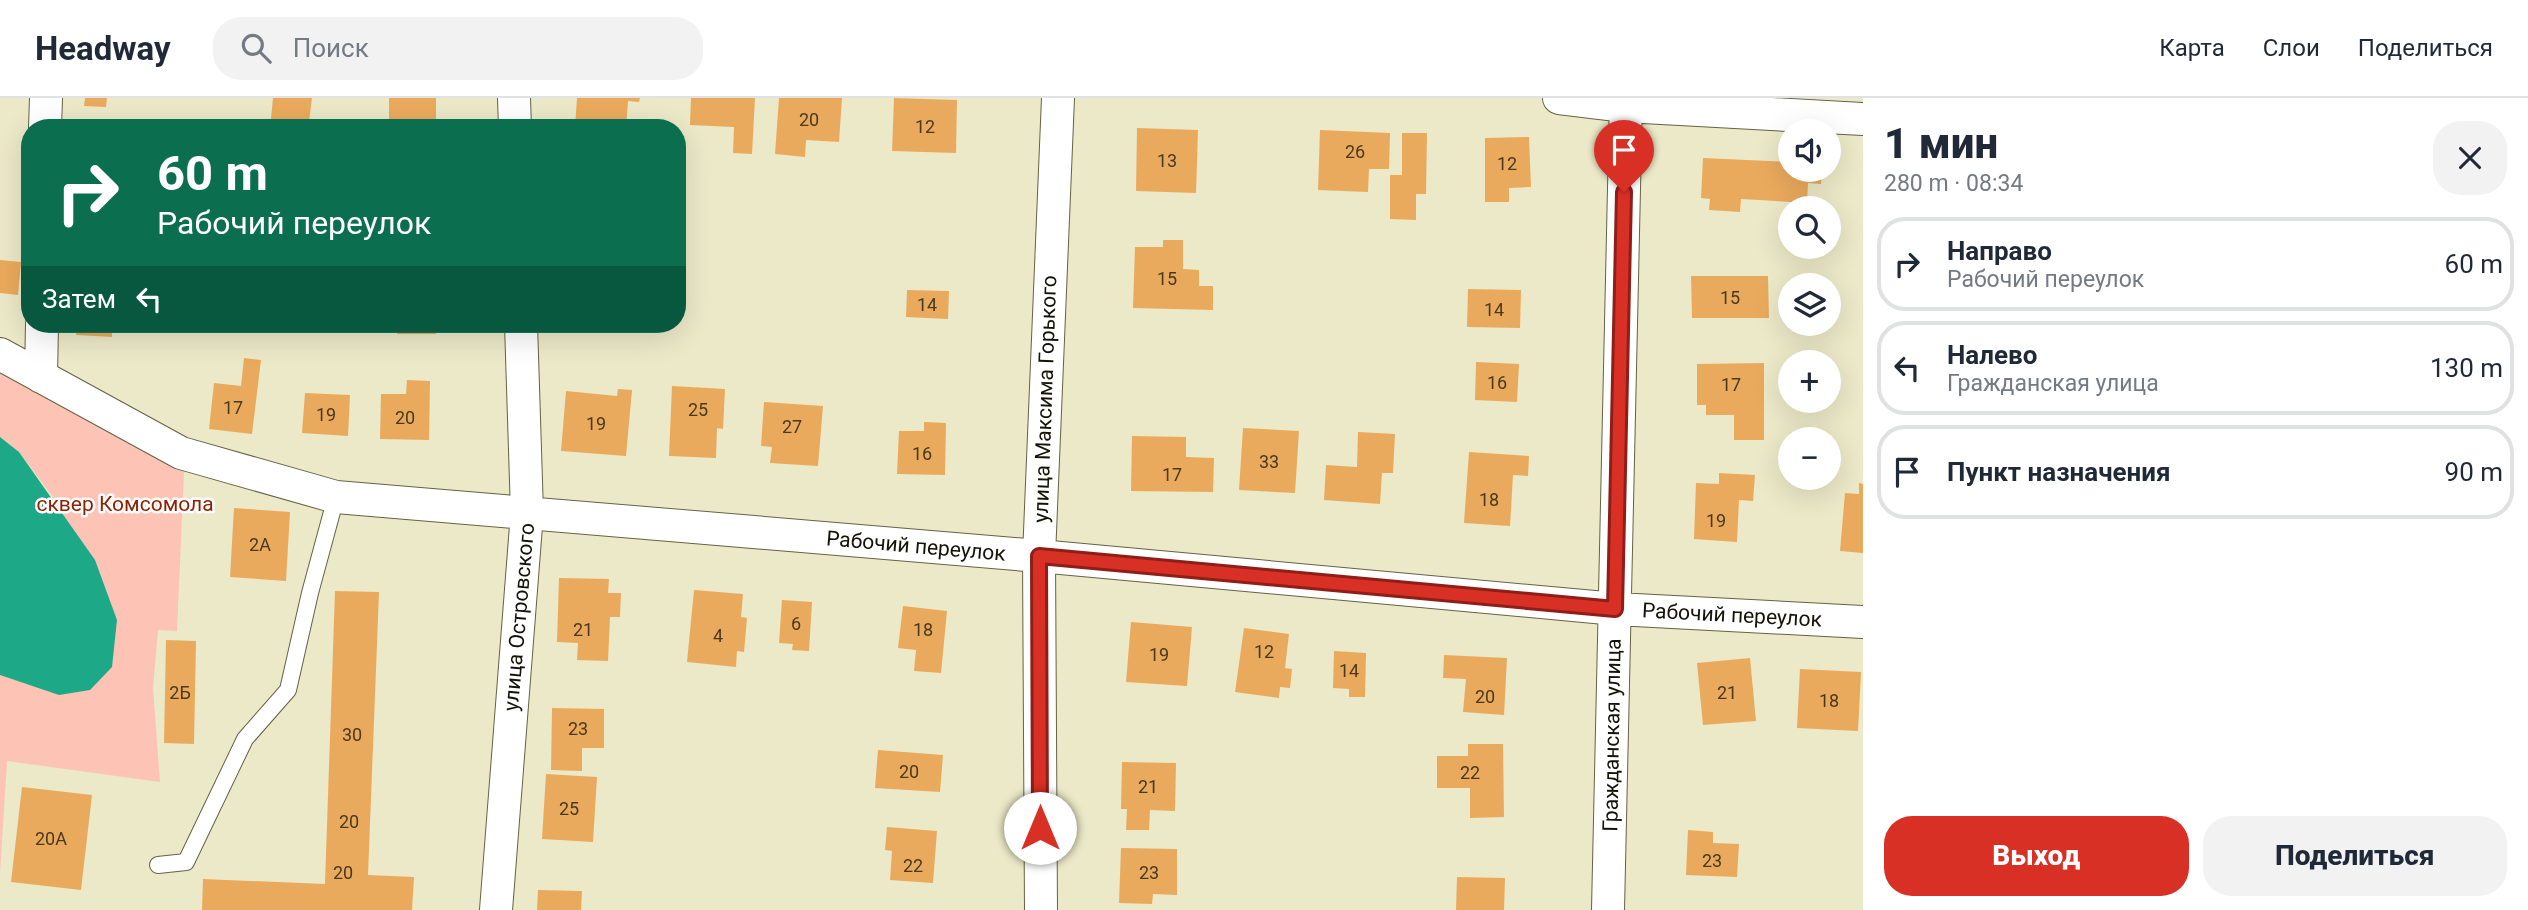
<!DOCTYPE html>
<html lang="ru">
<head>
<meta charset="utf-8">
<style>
  :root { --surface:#fff; --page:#f2f2f3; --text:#1f2937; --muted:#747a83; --line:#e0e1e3; --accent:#d93025 }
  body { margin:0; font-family:Roboto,sans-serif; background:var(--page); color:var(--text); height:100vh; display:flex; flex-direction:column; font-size:26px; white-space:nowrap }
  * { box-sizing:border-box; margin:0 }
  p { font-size:23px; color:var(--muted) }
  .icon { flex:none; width:38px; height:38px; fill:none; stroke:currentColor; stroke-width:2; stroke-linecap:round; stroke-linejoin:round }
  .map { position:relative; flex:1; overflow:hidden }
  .sheet { display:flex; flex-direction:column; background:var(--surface); width:665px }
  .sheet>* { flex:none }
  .top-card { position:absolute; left:21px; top:21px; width:665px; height:214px; border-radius:28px; box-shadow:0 7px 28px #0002; background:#0b6e4f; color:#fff; overflow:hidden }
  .controls { position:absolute; left:1778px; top:21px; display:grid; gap:14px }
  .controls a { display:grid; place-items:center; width:63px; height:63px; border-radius:50%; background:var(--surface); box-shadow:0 7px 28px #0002; font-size:35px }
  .pin { position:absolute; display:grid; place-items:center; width:60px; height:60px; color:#fff; margin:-72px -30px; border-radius:50% 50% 50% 0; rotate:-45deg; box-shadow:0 0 7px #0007 }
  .pin .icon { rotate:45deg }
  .me { position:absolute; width:77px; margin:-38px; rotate:0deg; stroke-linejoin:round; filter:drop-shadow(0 0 5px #0008) }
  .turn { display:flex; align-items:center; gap:24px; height:147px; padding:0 21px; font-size:32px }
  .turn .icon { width:91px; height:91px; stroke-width:2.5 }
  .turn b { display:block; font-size:49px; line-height:60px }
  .then { display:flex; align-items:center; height:66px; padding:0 21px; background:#0003; gap:14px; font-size:26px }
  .round { display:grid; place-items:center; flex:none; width:74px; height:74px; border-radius:28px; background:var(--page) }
  .overview { display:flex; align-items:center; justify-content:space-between; height:119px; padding:0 21px }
  h1 { font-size:42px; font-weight:800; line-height:52px }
  .button { display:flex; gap:14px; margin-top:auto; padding:14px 21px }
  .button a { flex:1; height:80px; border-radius:28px; background:var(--accent); color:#fff; font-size:28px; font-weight:800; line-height:80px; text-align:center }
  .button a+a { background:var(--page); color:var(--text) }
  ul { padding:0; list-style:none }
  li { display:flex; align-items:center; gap:21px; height:94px; margin:0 14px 10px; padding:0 7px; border:4px solid var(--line); border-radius:28px }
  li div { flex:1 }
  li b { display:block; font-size:26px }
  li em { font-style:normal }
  header { display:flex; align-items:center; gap:42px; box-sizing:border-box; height:98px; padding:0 35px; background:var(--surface); border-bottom:2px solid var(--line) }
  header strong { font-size:33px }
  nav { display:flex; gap:38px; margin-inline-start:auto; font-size:24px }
  .search { width:490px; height:63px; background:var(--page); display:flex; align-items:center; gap:18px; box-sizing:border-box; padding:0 24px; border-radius:28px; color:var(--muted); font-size:26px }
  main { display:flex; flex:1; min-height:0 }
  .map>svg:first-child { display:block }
  .green { fill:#fdc3b4 }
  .water { fill:#1da888 }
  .building { fill:#eaaa5d }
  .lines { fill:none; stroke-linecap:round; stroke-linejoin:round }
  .lane-casing { stroke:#656245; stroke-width:18 }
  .street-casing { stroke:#656245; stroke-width:34 }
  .lane { stroke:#fff; stroke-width:16 }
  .street { stroke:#fff; stroke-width:32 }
  .route-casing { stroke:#8d1f18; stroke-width:18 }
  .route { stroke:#d93025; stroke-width:12 }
  .labels { text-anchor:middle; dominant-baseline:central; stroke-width:5; stroke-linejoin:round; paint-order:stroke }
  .number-label { font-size:18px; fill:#4a391c }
  .street-label { font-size:21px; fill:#141307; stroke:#fff }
  .park-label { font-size:21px; fill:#902102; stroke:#fff }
</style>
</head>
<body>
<header>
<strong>Headway</strong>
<div class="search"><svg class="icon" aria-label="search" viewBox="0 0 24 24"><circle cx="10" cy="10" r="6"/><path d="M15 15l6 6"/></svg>Поиск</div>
<nav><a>Карта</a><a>Слои</a><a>Поделиться</a></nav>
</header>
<main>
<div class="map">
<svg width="1863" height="812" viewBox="0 0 1863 812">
  <rect width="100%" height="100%" fill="#ebe9c7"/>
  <!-- green -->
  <path class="green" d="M0,269L184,373L177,533L158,532L153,590L160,684L7,663L0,775V577L28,586L56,403L19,354L0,339Z"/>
  <!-- water -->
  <path class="water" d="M0,339L19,354L95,462L117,522L112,569L90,592L59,597L0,577Z"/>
  <!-- building -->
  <path class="building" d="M85,0H107L106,9L84,8Z
    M273,0H312L309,24L271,21Z
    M389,0H436V30H413V22H389Z
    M577,0H640L639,4L628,3L626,30L575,29Z
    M691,0H755L752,56L733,55L734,29L690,27Z
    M779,0H842L839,44L806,42L805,59L775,56Z
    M894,0L957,2L956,55L892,53Z
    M1137,30L1198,32L1196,95L1136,93Z
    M1320,32L1390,35L1389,71H1369L1368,94L1318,92Z
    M1402,35H1427L1426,96H1416V122L1390,121V77H1402Z
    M1529,39L1531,89L1509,90V104H1485V40Z
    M1703,60L1790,64V72H1822L1821,86L1808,85L1807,105L1741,101L1740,114L1709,112L1710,101L1701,100Z
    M1163,142H1183V171L1199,172V188H1213V212L1133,210L1135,149H1163Z
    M0,162L21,164L18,197L0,195Z
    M1691,178H1768L1769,220H1692Z
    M1468,191L1521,192L1520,230L1467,229Z
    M907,192L949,193L948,221L906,219Z
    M77,226H112V239L76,237Z
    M397,226H436V236H397Z
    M244,260L261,262L252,336L209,331L214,285L241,288Z
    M1476,264L1519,266L1517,304L1475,302Z
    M1764,265V342H1734V317H1706V307H1697V266Z
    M407,282L430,283L429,342L380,341L381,296H406Z
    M672,288L725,291L723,331L717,330L716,360L669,358Z
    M618,291L632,292L626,358L561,353L566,293L617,298Z
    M305,295L350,297L348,338L302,335Z
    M764,304L823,308L818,368L770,365L772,349L761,348Z
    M924,324L946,325L945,377L897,376L899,333H924Z
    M1243,330L1299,333L1295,395L1239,392Z
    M1358,334L1395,336L1393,375H1382L1380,406L1324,402L1326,367L1357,369Z
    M1132,338L1186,339V359L1214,360L1213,394L1131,393Z
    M1469,354L1529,358L1528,378L1513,377L1510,428L1464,425Z
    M1719,375L1755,377L1753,403L1739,402L1737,444L1694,441L1696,385L1719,386Z
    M1859,385L1863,386V455L1840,453L1845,395L1859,396Z
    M234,410L290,414L286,483L230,479Z
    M559,480L609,481L608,495H621L620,519H610L608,563L577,562L578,545L557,544Z
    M694,492L743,496L741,519L747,520L744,554L737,553L736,569L687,564Z
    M335,493L379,494L368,777L414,779L412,812H202L203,781L325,786Z
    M782,502L812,504L809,553L792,552L793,546L779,545Z
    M903,508L947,513L941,575L914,573L916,552L898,550Z
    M1131,524L1192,529L1187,588L1126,584Z
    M1244,530L1289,536L1285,570L1292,571L1290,590L1280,589L1279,600L1235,594Z
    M166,542L196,543L194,646L164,645Z
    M1334,553L1366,555L1365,599H1349V591L1333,590Z
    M1444,557L1507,560L1504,617L1463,614L1466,581L1443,580Z
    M1750,560L1756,623L1703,627L1697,565Z
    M1800,571L1861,574L1858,633L1797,630Z
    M552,610L604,611V650H582V673L551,672Z
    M1468,646H1503L1504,719L1470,720V690H1437V658H1468Z
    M878,652L943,657L940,694L875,690Z
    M1122,664L1176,665L1175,713L1150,712L1149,732H1126L1127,711H1121Z
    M546,676L597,679L593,744L542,741Z
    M22,689L92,697L81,792L11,784Z
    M887,729L937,733L933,785L890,782L892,753L885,752Z
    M1688,732L1713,734V745L1739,746L1737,779L1686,777Z
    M1121,750L1177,751V797L1153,796L1152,806L1119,805Z
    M1457,779L1505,780L1504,812H1456Z
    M538,792L582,793L581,812H537Z"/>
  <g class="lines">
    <!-- lane casing -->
    <g class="lane-casing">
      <path id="lane" d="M158,767L186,764L245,641L288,592L310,495L336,399"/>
    </g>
    <!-- street casing -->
    <g class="street-casing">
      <path id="street" d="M514,0L515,30
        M1559,0L1625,8L1863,21
        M45,30L46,0
        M0,256L181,355L336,399L1039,458L1616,511L1863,524
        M41,279L42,226
        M496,812L527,415L521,226
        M1041,812L1039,458L1058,0
        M1608,812L1626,0"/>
    </g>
    <!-- lane -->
    <use href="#lane" class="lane"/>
    <!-- street -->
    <use href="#street" class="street"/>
  </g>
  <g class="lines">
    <!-- route casing -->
    <g class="route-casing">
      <path id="route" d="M1040,730L1039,458L1615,511L1624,94"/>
    </g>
    <!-- route -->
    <use href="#route" class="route"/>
  </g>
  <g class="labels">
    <!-- number labels -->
    <g class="number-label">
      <text x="809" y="21">20</text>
      <text x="925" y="28">12</text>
      <text x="1355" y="53">26</text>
      <text x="1167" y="62">13</text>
      <text x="1507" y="65">12</text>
      <text x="1167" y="180">15</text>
      <text x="1730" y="199">15</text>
      <text x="927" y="206">14</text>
      <text x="1494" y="211">14</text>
      <text x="1497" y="284">16</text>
      <text x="1731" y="286">17</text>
      <text x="233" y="309">17</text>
      <text x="698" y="311">25</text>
      <text x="326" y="316">19</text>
      <text x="405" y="319">20</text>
      <text x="596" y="325">19</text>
      <text x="792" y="328">27</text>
      <text x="922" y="355">16</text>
      <text x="1269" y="363">33</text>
      <text x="1172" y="376">17</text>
      <text x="1489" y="401">18</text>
      <text x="1716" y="422">19</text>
      <text x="260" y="446">2А</text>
      <text x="796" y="525">6</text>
      <text x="583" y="531">21</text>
      <text x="923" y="531">18</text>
      <text x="718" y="537">4</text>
      <text x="1264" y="553">12</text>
      <text x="1159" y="556">19</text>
      <text x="1349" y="572">14</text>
      <text x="180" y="594">2Б</text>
      <text x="1727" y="594">21</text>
      <text x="1485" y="598">20</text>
      <text x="1829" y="602">18</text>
      <text x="578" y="630">23</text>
      <text x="352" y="636">30</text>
      <text x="909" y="673">20</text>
      <text x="1470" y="674">22</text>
      <text x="1148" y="688">21</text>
      <text x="569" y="710">25</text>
      <text x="349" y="723">20</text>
      <text x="51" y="740">20А</text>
      <text x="1712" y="762">23</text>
      <text x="913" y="767">22</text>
      <text x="343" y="774">20</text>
      <text x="1149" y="774">23</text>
    </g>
    <!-- street labels -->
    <g class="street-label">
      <text transform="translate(1045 301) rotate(-88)">улица Максима Горького</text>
      <text transform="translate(916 448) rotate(5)">Рабочий переулок</text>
      <text transform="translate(1732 517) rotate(3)">Рабочий переулок</text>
      <text transform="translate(519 519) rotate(-85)">улица Островского</text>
      <text transform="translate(1612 637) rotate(-89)">Гражданская улица</text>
    </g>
    <!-- park labels -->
    <g class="park-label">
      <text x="125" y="406">сквер Комсомола</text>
    </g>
  </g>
</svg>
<div class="controls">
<a><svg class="icon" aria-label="sound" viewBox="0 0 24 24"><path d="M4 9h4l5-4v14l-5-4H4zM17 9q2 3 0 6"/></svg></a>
<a><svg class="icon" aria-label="search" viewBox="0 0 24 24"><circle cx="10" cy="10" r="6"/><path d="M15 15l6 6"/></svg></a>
<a><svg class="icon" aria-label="layers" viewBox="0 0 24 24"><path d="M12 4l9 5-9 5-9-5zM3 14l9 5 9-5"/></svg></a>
<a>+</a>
<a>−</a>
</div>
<div class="pin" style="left:1624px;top:94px;background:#d93025"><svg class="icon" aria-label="arrive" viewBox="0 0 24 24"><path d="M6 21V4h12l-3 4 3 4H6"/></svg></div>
<svg class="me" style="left:1040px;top:730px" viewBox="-20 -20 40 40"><circle r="19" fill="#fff"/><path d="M0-13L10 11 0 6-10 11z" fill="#d93025"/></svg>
<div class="top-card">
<div class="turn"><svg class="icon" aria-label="right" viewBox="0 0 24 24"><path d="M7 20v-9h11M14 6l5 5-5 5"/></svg><div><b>60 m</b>Рабочий переулок</div></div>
<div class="then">Затем<svg class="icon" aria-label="left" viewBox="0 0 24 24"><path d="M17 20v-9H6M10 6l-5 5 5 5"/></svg></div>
</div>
</div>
<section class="sheet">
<div class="overview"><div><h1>1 мин</h1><p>280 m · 08:34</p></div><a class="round"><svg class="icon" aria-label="close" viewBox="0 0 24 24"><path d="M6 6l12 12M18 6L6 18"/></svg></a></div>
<ul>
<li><svg class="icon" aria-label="right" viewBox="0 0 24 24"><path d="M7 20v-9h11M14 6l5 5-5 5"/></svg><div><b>Направо</b><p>Рабочий переулок</p></div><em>60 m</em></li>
<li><svg class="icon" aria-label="left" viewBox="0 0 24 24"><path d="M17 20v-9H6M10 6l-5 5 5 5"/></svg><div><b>Налево</b><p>Гражданская улица</p></div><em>130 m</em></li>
<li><svg class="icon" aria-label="arrive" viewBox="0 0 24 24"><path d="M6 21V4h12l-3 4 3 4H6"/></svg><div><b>Пункт назначения</b></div><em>90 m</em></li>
</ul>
<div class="button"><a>Выход</a><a>Поделиться</a></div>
</section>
</main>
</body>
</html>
